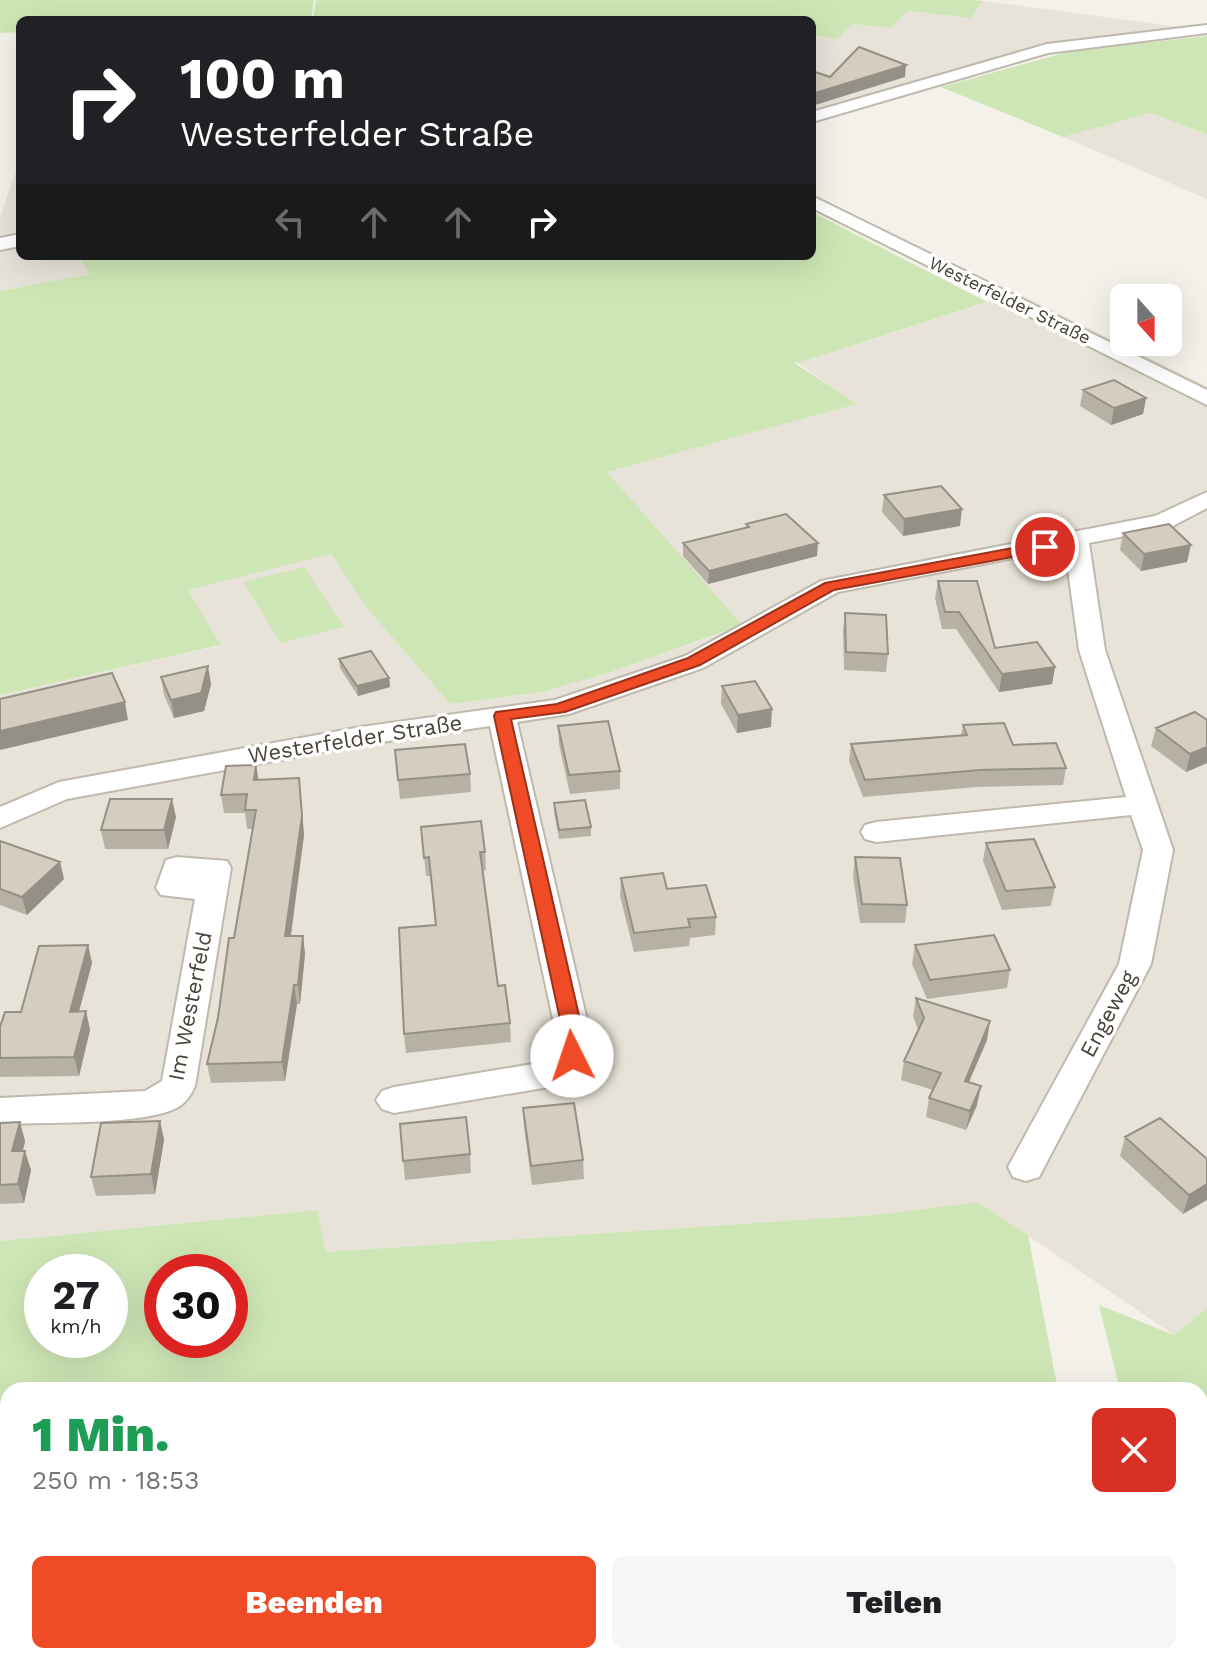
<!DOCTYPE html>
<html lang="de">
<head>
<meta charset="utf-8">
<style>
  :root { --surface:#fff; --page:#f6f6f6; --text:#202124; --muted:#757577; --accent:#ef4b26 }
  body { margin:0; font-family:"Work Sans",sans-serif; background:var(--page); color:var(--text); height:100vh; display:flex; flex-direction:column; font-size:30px; white-space:nowrap }
  * { box-sizing:border-box; margin:0 }
  p { font-size:26px; color:var(--muted) }
  .icon { flex:none; width:44px; height:44px; fill:none; stroke:currentColor; stroke-width:2; stroke-linecap:round; stroke-linejoin:round }
  .map { position:relative; flex:1; overflow:hidden }
  .drawer { position:absolute; left:0px; top:1382px; width:1208px; height:282px; display:flex; flex-direction:column; background:var(--surface); border-radius:24px 24px 0 0; box-shadow:0 8px 32px #0002 }
  .drawer>* { flex:none }
  .top-card { position:absolute; left:16px; top:16px; width:800px; height:244px; border-radius:12px; box-shadow:0 8px 32px #0002; background:#202124; color:#fff; overflow:hidden }
  .needle { width:52px; rotate:159deg }
  .fabs { position:absolute; left:1110px; top:284px; display:grid; gap:16px }
  .fabs a { display:grid; place-items:center; width:72px; height:72px; border-radius:12px; background:var(--surface); box-shadow:0 8px 32px #0002; font-size:40px }
  .speed { position:absolute; left:24px; top:1254px; display:flex; gap:16px; font-size:40px; font-weight:700; text-align:center }
  .speed>* { display:grid; place-content:center; width:104px; height:104px; border-radius:50%; background:var(--surface); box-shadow:0 8px 32px #0002; line-height:1 }
  .speed small { font-size:20px; font-weight:400 }
  .speed .limit { border:12px solid #d22; background:#fff; color:#111 }
  .pin { position:absolute; display:grid; place-items:center; width:68px; height:68px; color:#fff; margin:-34px; border:4px solid #fff; border-radius:50%; box-shadow:0 2px 8px #0007 }
  .me { position:absolute; width:88px; margin:-44px; rotate:356deg; stroke-linejoin:round; filter:drop-shadow(0 0 6px #0008) }
  .turn { display:flex; align-items:center; gap:28px; height:168px; padding:0 32px; font-size:36px }
  .turn .icon { width:104px; height:104px; stroke-width:2.5 }
  .turn b { display:block; font-size:56px; line-height:68px }
  .lanes { display:flex; align-items:center; height:76px; padding:0 32px; background:#0003; justify-content:center; gap:40px; direction:ltr }
  .lanes .off { opacity:.35 }
  .round { display:grid; place-items:center; flex:none; width:84px; height:84px; border-radius:12px; background:var(--page) }
  .overview { display:flex; align-items:center; justify-content:space-between; height:136px; padding:0 32px }
  h1 { font-size:48px; font-weight:800; line-height:60px; color:#1e9e55 }
  .cta { display:flex; gap:16px; margin-top:auto; padding:16px 32px }
  .cta a { flex:1; height:92px; border-radius:12px; background:var(--accent); color:#fff; font-size:32px; font-weight:800; line-height:92px; text-align:center }
  .cta a+a { background:var(--page); color:var(--text) }
  .map>svg:first-child { display:block }
  .residential { fill:#e8e3d8 }
  .green { fill:#cee6b5; fill-rule:evenodd }
  .lines { fill:none; stroke-linecap:round; stroke-linejoin:round }
  .street-casing { stroke:#bfb9ad; stroke-width:4 }
  .street { fill:#fff; fill-rule:evenodd }
  .wall { fill:#b7b1a5 }
  .shaded-wall { fill:#959086 }
  .building { fill:#d5cec0; stroke:#959086; stroke-width:2 }
  .route { fill:#ef4b26; stroke:#9b3119; stroke-width:2 }
  .labels { text-anchor:middle; dominant-baseline:central; stroke-width:7; stroke-linejoin:round; paint-order:stroke }
  .far-street-label { font-size:18px; fill:#484238; stroke:#fff }
  .street-label { font-size:22px; fill:#484238; stroke:#fff }
</style>
</head>
<body>
<div class="map">
<svg width="1207" height="1663" viewBox="0 0 1207 1663">
  <rect width="100%" height="100%" fill="#f4f1ea"/>
  <!-- residential -->
  <path class="residential" d="M983,1L1180,27L1042,47L812,113V35L837,38L853,24L891,28L906,11L969,18Z
    M1150,113L1207,134V199L1063,137Z
    M20,167V256H78L91,274L0,291V217L17,168Z
    M1017,293L1207,386V1308L1174,1335L978,1202L874,1215L325,1252L316,1210L0,1241V695L220,646L187,590L331,554L366,607L450,704L542,692L611,672L741,626L607,472L855,404L798,363Z"/>
  <!-- green -->
  <path class="green" d="M0,0H314L311,20H20V32L0,33Z
    M316,0H974L983,1L970,18L907,11L891,28L853,24L837,39L812,35V20H313Z
    M1207,36V134L1150,113L1063,137L941,87L1071,51Z
    M812,212L987,302L798,363L793,362L857,404L607,472L742,625L611,672L542,692L450,704L366,607L331,554L188,590L221,645L0,695V291L90,274L78,256H812Z
    M304,567L344,627L281,643L243,582Z
    M978,1202L1028,1235L1058,1390H8V1656H1111L1112,1663H0V1241L317,1210L326,1252L874,1215ZM42,1272H110V1340H42ZM162,1272H230V1340H162Z
    M1099,1305L1174,1335L1207,1308V1663H1188L1186,1656H1200V1390H1120Z"/>
  <g class="lines">
    <!-- street casing -->
    <g class="street-casing">
      <path id="street" d="M1207,25V33L1048,53L812,122V112L1047,44Z
        M812,196L1207,390V405L812,208Z
        M20,234V246L0,250V238Z
        M1207,492V508L1171,527L1089,543L1105,650L1173,850L1151,964L1039,1177L1026,1181L1013,1177L1008,1167L1119,964L1143,850L1131,815L876,842L865,839L861,832L865,825L876,822L1126,797L1079,650L1065,548L838,592L703,668L569,714L517,722L590,1033C589,1058 581,1078 555,1086L394,1113L382,1109L376,1100L382,1091L394,1087L545,1062L555,1052L556,1033L490,726L361,745L67,799L0,828V807L59,782L361,727L555,700L685,656L821,581L1155,516Z
        M177,857L227,861L231,868L195,1086C192,1093 187,1101 180,1106C149,1126 41,1122 0,1124V1098L145,1091L162,1081L195,899L161,895L156,888L166,860Z"/>
    </g>
    <!-- street -->
    <use href="#street" class="street"/>
  </g>
  <!-- wall -->
  <path class="wall" d="M1083,390L1146,398L1143,414L1111,425L1080,406Z
    M884,495L960,526L903,536L882,512Z
    M746,524L817,556L708,584L683,556V543L746,528Z
    M1123,533L1187,562L1141,571L1120,550Z
    M938,581L995,648L1055,667L1052,684L999,692L956,629H942L935,598Z
    M845,613L888,654L886,672L844,670L843,631Z
    M339,659L389,678L390,687L358,696L340,668Z
    M161,677L211,684L204,711L174,718L164,695Z
    M722,686L771,727L737,733L721,704Z
    M1207,720V763L1186,772L1151,746L1156,728Z
    M963,725L1013,745L1066,768L1063,785L977,787L863,797L849,761L851,744L961,735Z
    M558,726L620,771V789L570,794L559,744Z
    M395,750L470,774L471,792L400,799Z
    M256,765L258,779L301,796L304,835L291,936H303L305,954L300,1004H297L285,1081L211,1083L207,1064L234,938L253,829H247L245,813H224L221,795Z
    M554,803L591,827V836L559,839L554,812Z
    M176,817L168,849H105L101,830Z
    M421,827L485,852L486,870L483,871L498,986L510,1023L511,1042L406,1053L404,1034L435,925L430,876H426Z
    M0,841L60,862L64,879L27,915L0,905Z
    M986,843L1055,887L1051,906L1002,910L983,861Z
    M855,857L907,905L905,923H860L853,876Z
    M621,878L667,889L716,917L715,935L690,938L689,946L634,952L620,896Z
    M88,945L92,963L79,1011H86L90,1030L79,1076L0,1077V1027L21,1012Z
    M915,945L1010,970L1007,988L927,999L912,964Z
    M916,998L987,1040L969,1082L977,1105L966,1130L926,1117L929,1098L933,1090L901,1080L904,1061L918,1030L913,1016Z
    M523,1108L583,1160L584,1179L532,1185L524,1127Z
    M160,1121L164,1140L155,1194L96,1196L91,1177Z
    M0,1123L25,1141L23,1151L31,1170L24,1203L0,1204Z
    M400,1124L470,1154L471,1173L405,1180Z
    M1125,1137L1207,1159L1183,1214L1120,1156Z"/>
  <!-- shaded-wall -->
  <path class="shaded-wall" d="M906,65L905,77L812,106V94Z
    M1146,398L1143,414L1111,425L1114,408Z
    M962,509L960,526L903,536L904,519Z
    M818,543L817,556L708,584L709,571Z
    M1191,545L1187,562L1141,571L1144,554Z
    M208,666L211,684L204,711L174,718L171,700Z
    M1055,667L1052,684L999,692L1002,674Z
    M389,678L390,687L358,696L357,686Z
    M125,702L128,720L0,750V731Z
    M772,709L771,727L737,733L738,715Z
    M1207,747V763L1186,772L1190,754Z
    M256,765L259,783L254,780Z
    M299,778L304,835L288,955L285,936Z
    M172,799L176,817L168,849L164,830Z
    M60,862L64,879L27,915L22,897Z
    M303,936L305,954L300,1004L298,985Z
    M88,945L92,963L74,1030L70,1012Z
    M294,985L297,1004L285,1081L282,1062Z
    M86,1011L90,1030L79,1076L74,1057Z
    M990,1021L987,1040L961,1100L965,1081Z
    M981,1086L977,1105L966,1130L970,1111Z
    M160,1121L164,1140L155,1194L151,1174Z
    M20,1122L25,1141L18,1170L12,1151Z
    M25,1151L31,1170L24,1203L18,1184Z
    M1207,1184V1200L1183,1214L1189,1195Z"/>
  <!-- building -->
  <path class="building" d="M859,47L906,65L812,94V71L830,77Z
    M1114,380L1146,398L1114,408L1083,390Z
    M941,486L962,509L904,519L884,495Z
    M786,514L818,543L709,571L683,543L749,527L746,524Z
    M1169,524L1191,545L1144,554L1123,533Z
    M938,581H977L995,648L1037,642L1055,667L1002,674L959,612H945Z
    M845,613L886,615L888,654L846,652Z
    M371,651L389,678L357,686L339,659Z
    M208,666L201,693L171,700L161,677Z
    M112,673L125,702L0,731V699Z
    M755,681L772,709L738,715L722,686Z
    M1195,712L1207,720V747L1190,754L1156,728Z
    M608,721L620,771L569,775L558,726Z
    M1004,723L1013,745L1056,743L1066,768L980,770L865,780L851,744L967,735L963,725Z
    M465,744L470,774L398,780L395,750Z
    M256,765L254,780L299,778L302,816L285,936H303L298,985H294L282,1062L207,1064L218,1018L229,938H234L256,810H245L247,794L221,795L226,766Z
    M110,799H172L164,830H101Z
    M585,800L591,827L559,830L554,803Z
    M481,821L485,852H480L498,986L505,985L510,1023L404,1034L399,928L436,925L429,857L424,858L421,827Z
    M1034,839L1055,887L1006,891L986,843Z
    M0,841L60,862L22,897L0,889Z
    M855,857L900,858L907,905L862,904Z
    M663,873L667,889L706,885L716,917L688,919L690,927L634,933L621,878Z
    M994,935L1010,970L930,980L915,945Z
    M88,945L70,1012L86,1011L74,1057L0,1058V1027L5,1012H21L39,946Z
    M916,998L990,1021L965,1081L981,1086L970,1111L929,1098L941,1073L904,1061L924,1018Z
    M574,1103L583,1160L531,1166L523,1108Z
    M466,1117L470,1154L403,1161L400,1124Z
    M1160,1118L1207,1159V1184L1189,1195L1125,1137Z
    M160,1121L151,1174L91,1177L101,1123Z
    M20,1122L12,1151H25L18,1184L0,1185V1123Z"/>
  <!-- route -->
  <path class="route" d="M1045,542L1053,547L1050,550L834,590L700,665L565,712L511,719L583,1033L580,1062H565L562,1056L563,1033L494,716L496,712L557,704L688,658L825,583Z"/>
  <g class="labels">
    <!-- far-street labels -->
    <g class="far-street-label">
      <text transform="translate(1010 300) rotate(26)">Westerfelder Straße</text>
    </g>
    <!-- street labels -->
    <g class="street-label">
      <text transform="translate(355 739) rotate(-9)">Westerfelder Straße</text>
      <text transform="translate(190 1006) rotate(-79)">Im Westerfeld</text>
      <text transform="translate(1108 1014) rotate(-62)">Engeweg</text>
    </g>
  </g>
</svg>
<div class="fabs">
<a><svg class="needle" viewBox="-14 -14 28 28"><path d="M0-13l5 13h-10z" fill="#e53935"/><path d="M0 13l5-13h-10z" fill="#757577"/></svg></a>
</div>
<div class="speed"><div>27<small>km/h</small></div><div class="limit">30</div></div>
<div class="pin" style="left:1045px;top:547px;background:#d93025"><svg class="icon" aria-label="arrive" viewBox="0 0 24 24"><path d="M6 21V4h12l-3 4 3 4H6"/></svg></div>
<svg class="me" style="left:572px;top:1056px" viewBox="-20 -20 40 40"><circle r="19" fill="#fff"/><path d="M0-13L10 11 0 6-10 11z" fill="#ef4b26"/></svg>
<div class="top-card">
<div class="turn"><svg class="icon" aria-label="right" viewBox="0 0 24 24"><path d="M7 20v-9h11M14 6l5 5-5 5"/></svg><div><b>100 m</b>Westerfelder Straße</div></div>
<div class="lanes"><svg class="icon off" aria-label="left" viewBox="0 0 24 24"><path d="M17 20v-9H6M10 6l-5 5 5 5"/></svg><svg class="icon off" aria-label="ahead" viewBox="0 0 24 24"><path d="M12 20V5M6 11l6-6 6 6"/></svg><svg class="icon off" aria-label="ahead" viewBox="0 0 24 24"><path d="M12 20V5M6 11l6-6 6 6"/></svg><svg class="icon" aria-label="right" viewBox="0 0 24 24"><path d="M7 20v-9h11M14 6l5 5-5 5"/></svg></div>
</div>
<section class="drawer">
<div class="overview"><div><h1>1 Min.</h1><p>250 m · 18:53</p></div><a class="round" style="background:#d93025;color:#fff"><svg class="icon" aria-label="close" viewBox="0 0 24 24"><path d="M6 6l12 12M18 6L6 18"/></svg></a></div>
<div class="cta"><a>Beenden</a><a>Teilen</a></div>
</section>
</div>
</body>
</html>
